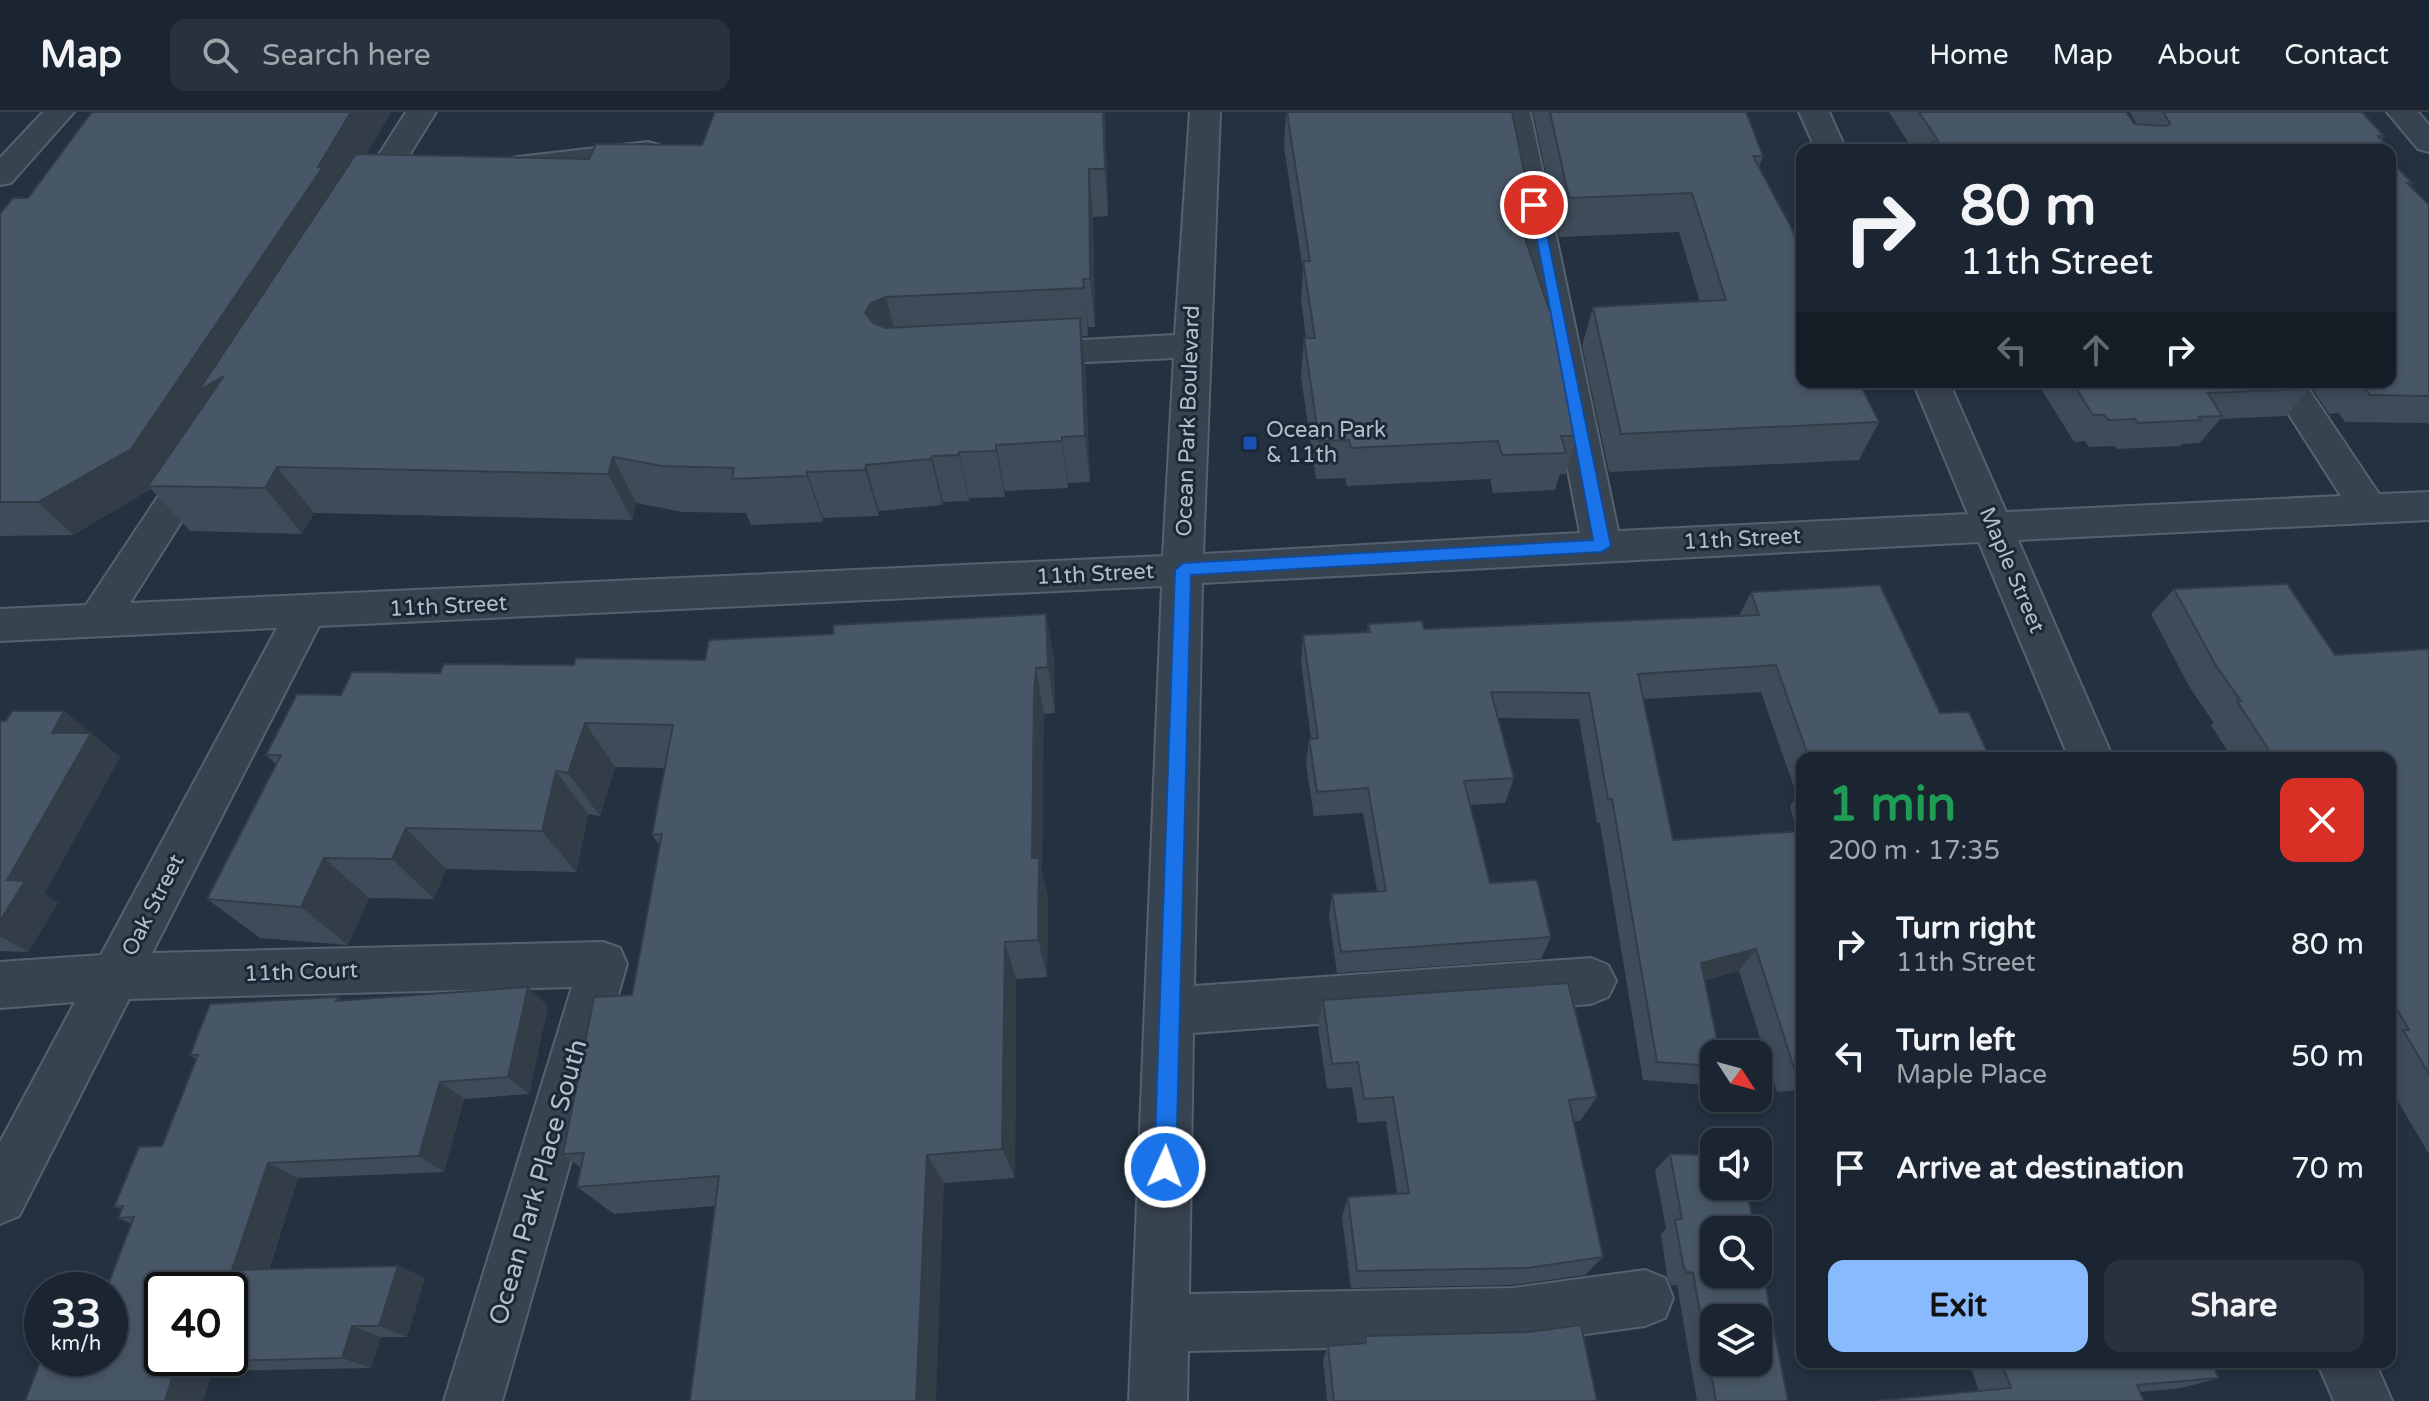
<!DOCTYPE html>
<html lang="en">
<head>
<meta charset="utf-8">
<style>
  :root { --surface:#1b2531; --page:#28313d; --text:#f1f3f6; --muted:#a0a5ab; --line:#39424d; --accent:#88bafd }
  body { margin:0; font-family:"Varela Round",sans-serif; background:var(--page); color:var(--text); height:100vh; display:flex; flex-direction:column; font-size:30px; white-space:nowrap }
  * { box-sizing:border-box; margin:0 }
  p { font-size:26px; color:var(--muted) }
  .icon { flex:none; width:44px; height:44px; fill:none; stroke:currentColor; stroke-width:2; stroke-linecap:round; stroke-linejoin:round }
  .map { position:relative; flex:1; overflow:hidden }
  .panel { position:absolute; left:1796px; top:640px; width:600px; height:616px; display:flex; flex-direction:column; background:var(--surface); border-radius:16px; box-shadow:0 4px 12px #0003,0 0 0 2px var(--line) }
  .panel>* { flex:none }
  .top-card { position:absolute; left:1796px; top:32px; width:600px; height:244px; border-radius:16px; box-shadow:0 4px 12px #0003,0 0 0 2px var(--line); background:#1b2531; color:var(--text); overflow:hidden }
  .needle { width:52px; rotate:126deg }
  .fabs { position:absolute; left:1700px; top:928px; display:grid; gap:16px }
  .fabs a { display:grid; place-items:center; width:72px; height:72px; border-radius:16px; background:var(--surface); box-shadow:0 4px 12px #0003,0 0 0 2px var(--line); font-size:40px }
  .speed { position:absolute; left:24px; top:1160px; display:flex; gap:16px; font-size:40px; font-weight:700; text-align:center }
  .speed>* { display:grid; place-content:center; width:104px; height:104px; border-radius:50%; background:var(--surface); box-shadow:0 4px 12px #0003,0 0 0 2px var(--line); line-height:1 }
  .speed small { font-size:20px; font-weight:400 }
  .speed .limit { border:4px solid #111; border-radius:12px; background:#fff; color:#111 }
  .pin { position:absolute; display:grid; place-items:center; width:68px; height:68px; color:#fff; margin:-34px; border:4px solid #fff; border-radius:50%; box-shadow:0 2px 8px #0007 }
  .me { position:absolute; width:88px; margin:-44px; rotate:2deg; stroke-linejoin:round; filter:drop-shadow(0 0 6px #0008) }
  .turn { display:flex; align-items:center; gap:28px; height:168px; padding:0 32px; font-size:36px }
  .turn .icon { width:104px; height:104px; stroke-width:2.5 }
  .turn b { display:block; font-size:56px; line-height:68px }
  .lanes { display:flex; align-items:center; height:76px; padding:0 32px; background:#0003; justify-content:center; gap:40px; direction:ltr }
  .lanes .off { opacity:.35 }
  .round { display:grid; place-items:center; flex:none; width:84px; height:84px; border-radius:16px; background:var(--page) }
  .overview { display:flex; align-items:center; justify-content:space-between; height:136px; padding:0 32px }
  h1 { font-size:48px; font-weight:700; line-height:60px; color:#1e9e55 }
  .cta { display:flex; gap:16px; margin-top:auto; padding:16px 32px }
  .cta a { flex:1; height:92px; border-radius:16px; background:var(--accent); color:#111; font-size:32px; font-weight:700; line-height:92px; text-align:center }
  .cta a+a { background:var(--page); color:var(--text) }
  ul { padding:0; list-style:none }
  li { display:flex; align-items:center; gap:24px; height:112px; padding:0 32px }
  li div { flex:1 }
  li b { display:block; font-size:30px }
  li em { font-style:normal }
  header { display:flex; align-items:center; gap:48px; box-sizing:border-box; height:112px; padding:0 40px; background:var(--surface); border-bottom:2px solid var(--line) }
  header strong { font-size:38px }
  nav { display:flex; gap:44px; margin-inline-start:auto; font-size:28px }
  .search { width:560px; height:72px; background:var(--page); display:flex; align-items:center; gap:20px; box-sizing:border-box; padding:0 28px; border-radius:16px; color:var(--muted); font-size:30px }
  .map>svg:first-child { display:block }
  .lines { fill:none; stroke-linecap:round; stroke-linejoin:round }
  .minor-casing { stroke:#56616e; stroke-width:4 }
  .minor { fill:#384350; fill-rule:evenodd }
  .wall { fill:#3e4b59; fill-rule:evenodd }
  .shaded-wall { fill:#323d48 }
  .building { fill:#485767; stroke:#323d48; stroke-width:2; fill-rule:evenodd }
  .route { fill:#1a73e8; stroke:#114b97; stroke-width:2 }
  .transit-dot { fill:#1a4fb4; stroke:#1d2836; stroke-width:3 }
  .labels { text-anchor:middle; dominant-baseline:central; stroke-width:6; stroke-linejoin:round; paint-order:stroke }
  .street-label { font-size:22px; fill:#b5becb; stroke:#1d2836 }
  .poi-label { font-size:22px; fill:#b5becb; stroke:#1d2836; text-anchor:start }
  .near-street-label { font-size:26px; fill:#b5becb; stroke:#1d2836 }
</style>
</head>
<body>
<header>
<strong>Map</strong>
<div class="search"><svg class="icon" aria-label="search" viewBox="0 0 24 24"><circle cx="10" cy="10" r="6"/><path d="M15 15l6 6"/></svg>Search here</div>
<nav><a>Home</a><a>Map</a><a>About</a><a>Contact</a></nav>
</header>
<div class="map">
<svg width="2429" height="1289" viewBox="0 0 2429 1289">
  <rect width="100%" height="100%" fill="#243141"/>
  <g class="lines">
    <!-- minor casing -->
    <g class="minor-casing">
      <path id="minor" d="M43,0H74L11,71L0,73V46Z
        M406,0H436L374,100L363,102L352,100L347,93Z
        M1190,0H1220L1203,442L1580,421L1500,0H1530L1618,419L1968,402L1913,270H1949L2006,400L2341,384L2268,270H2304L2379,382L2429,380V408L2018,428L2113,646H2069L1979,430L1202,471L1194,874L1591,846L1608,853L1616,869L1608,885L1591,892L1193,921L1189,1182L1513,1176L1645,1158L1665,1166L1673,1186L1665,1206L1645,1214L1513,1232L1188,1239L1187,1289H1129L1162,474L319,514L152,841L603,830L620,836L627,852L502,1289H444L572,875L129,887L19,1104L0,1112V1030L75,890L0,896V850L101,843L277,516L0,529V497L86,493L189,338L202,334L215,338L221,347L130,491L1163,444L1174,246L1024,253L1012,250L1007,242L1012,234L1024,231L1175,223Z
        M1799,0H1829L1846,38H1816Z
        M2387,0H2418L2429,13V40L2418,37Z
        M648,30L659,33L663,39L659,45L518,63L507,61L503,54L507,47L518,45Z
        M2317,1250H2375L2392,1289H2334Z"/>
    </g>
    <!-- minor -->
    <use href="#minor" class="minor"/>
  </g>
  <!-- wall -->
  <path class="wall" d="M92,0H391L366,42L589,47L702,33L715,0H1105L1108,104L1093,105L1095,215H1088V224H1082L1085,254L1090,370L1068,371V376L1005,379V385L969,386V389L943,390L942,393L879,399V404L823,406V410L751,413L746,401L683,400L636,391L632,408L314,401L302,422L190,419L151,377L73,423L0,424V102L28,86Z
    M1286,0H1512L1530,88L1523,120L1577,324L1566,362H1560L1555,378L1493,381L1490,367L1347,374L1345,366L1316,367L1301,265L1304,226H1306L1301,188L1303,158L1284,35Z
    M1533,0H1746L1763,44L1759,55L1802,144V270L1879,310L1859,348L1609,360L1582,234L1593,195L1700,190L1679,120L1559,125Z
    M1889,0H2126L2134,12L2137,13L2130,0H2362L2384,24L2381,28L2388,35L2386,38H1913Z
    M2390,48L2412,71L2410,74L2429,93V314L2427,311L2345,310L2339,301L2329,302L2308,270H2390Z
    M2037,270H2305L2309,277L2286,304L2220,307L2200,331L2182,332L2180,334L2117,337L2115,334L2089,335L2085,329L2074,330Z
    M2174,477L2335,543L2429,537V1042L2390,976V646H2232L2211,613L2214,611L2190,576L2151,502Z
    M1751,480L1940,601L1990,646H1802V978L1777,980L1739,859L1705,868L1714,942V965L1706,973L1643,968L1600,711H1597L1579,607L1498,606L1514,666L1505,691L1470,693L1490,771L1551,825L1541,847L1337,861L1329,804L1332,782L1377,779L1363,701L1314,704L1306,652L1309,627H1311L1301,550L1303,523L1367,521L1368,512L1424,517L1739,504ZM1761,580L1797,684L1790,694L1797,719L1673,728L1643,587Z
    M1046,502L1054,548L1055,601L1044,602L1043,627L1042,760L1048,786L1047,865L1016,867L1015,1066L944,1071L715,1094L614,1102L577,1075L581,1056L563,1042L632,883L660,734L652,723L665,656L615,655L600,704L588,702L576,760L446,757L434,787L369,786L348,833L260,826L207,787L276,652L266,643L341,583L440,561L574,553L705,548L833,522Z
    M64,599L120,645L44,782L58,791L28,840L0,839V609H6Z
    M337,885L341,888L548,894L529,982L464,987L444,1060L298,1066L269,1157L398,1154L425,1166L407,1225H381L371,1256L213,1259L110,1246L132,1112L118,1106L121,1097L114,1095L162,1034L196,947L190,943Z
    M1323,888L1597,985L1580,1009H1574L1603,1145L1585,1163L1513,1173L1351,1176L1342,1105L1348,1085L1397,1081L1386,1009L1358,1011L1352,975L1327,977L1318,915Z
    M1670,1042L1788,1289H1697L1677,1173H1671L1667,1165L1661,1122L1666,1117L1655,1058Z
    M1365,1224L1597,1289H1327L1323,1248L1328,1234L1362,1231Z
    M1969,1250H2211L2219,1266L2182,1276L2140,1280L1979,1279Z"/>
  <!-- shaded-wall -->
  <path class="shaded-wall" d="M351,0H391L342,86L228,269L148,374L151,377L73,423L38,390L318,55Z
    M1103,0H1105V6L1108,104L1105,57Z
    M1089,57L1093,105L1095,215L1090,167Z
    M1083,167L1088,215V224L1084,176Z
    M886,185L898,233L884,238L865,201L871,191Z
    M1080,206L1085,254L1090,370L1085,324Z
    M1062,325L1068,371V376L1062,329Z
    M996,333L1005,379V385L996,339Z
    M959,340L969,386V389L959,343Z
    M932,344L943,390L942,393L931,347Z
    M613,345L636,391L632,408L608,362Z
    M866,353L879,399V404L865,358Z
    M277,355L314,401L302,422L265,376Z
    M807,360L823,406V410L807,364Z
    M1046,502L1054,548L1055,601L1048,555Z
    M1036,556L1044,602L1042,760L1048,786L1047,865L1038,828L1032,746Z
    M64,599L120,645L44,782L58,791L28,840L0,824V809L7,768L52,621Z
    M585,611L615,655L600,704L568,661Z
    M556,659L588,702L576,760L542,719Z
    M406,716L446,757L434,787L392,747Z
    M324,746L369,786L348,833L301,795Z
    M1005,830L1016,867L1015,1066L1002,1037Z
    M1756,837L1739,859L1686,872L1701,851Z
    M528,875L548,894L529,982L508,965Z
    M440,970L464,987L444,1060L419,1044Z
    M927,1043L944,1071L936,1289H916Z
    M268,1051L298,1066L264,1170L232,1158Z
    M398,1154L425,1166L407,1225L379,1214Z
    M352,1214L381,1225L371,1256L342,1246Z
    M177,1250L213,1259L203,1289H165Z"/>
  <!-- building -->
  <path class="building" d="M92,0H351L318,55H323L131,337L38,390H0V102L13,86H28Z
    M715,0H1103L1105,57H1089L1090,167H1083L1084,176L886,185L871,191L865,201L873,211L886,216L1080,206L1085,324L1062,325V329L996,333V339L959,340V343L932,344L931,347L866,353L865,358L807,360V364L732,367L734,356L662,354L613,345L608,362L277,355L265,376L148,374L224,264L199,278L356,42L589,47L596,32L702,33Z
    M1287,0H1512L1530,88H1512L1549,197H1552L1577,324H1561L1566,341L1502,343L1498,329L1351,336L1349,328L1319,329L1304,226H1315L1303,149H1310Z
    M1550,0H1746L1763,44H1753L1792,117L1802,144V165H1798L1802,175V270H1859L1879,310L1621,322L1593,195L1726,188L1692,81L1569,86Z
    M1919,0H2126L2134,12L2167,14L2170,11L2163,0H2362L2384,24H2378L2388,35L2378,36L2380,38H1938L1933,30H1939Z
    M2390,48L2412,71H2407L2429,93V284L2370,283L2364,274L2353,275L2350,270H2390V222H2394L2390,217Z
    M2072,270H2305L2309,277L2208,281L2222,304L2199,305L2201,308L2137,311L2135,307L2109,308L2104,303H2093Z
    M2287,472L2335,543L2429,537V962L2403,918H2409L2390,886V646H2274L2237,589H2241L2215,552L2174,477Z
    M1880,473L1940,601L1969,600L1990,646H1809L1776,553L1638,562L1673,728L1802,719V961L1796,962L1756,837L1701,851L1720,942H1714V954L1657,950L1612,687H1608L1589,581L1491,580L1514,666L1464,669L1490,771L1537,768L1551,825L1341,840L1332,782L1386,779L1368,676L1317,680L1309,627L1318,626L1303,523L1370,520L1368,512L1422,509L1424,517L1759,503L1751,480Z
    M1046,502L1048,555L1036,556L1034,582L1032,746H1039L1038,828L1005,830L1002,1037L927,1043L916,1289H690L719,1064L577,1075L584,1041L563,1042L594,885L632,883L662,722L652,723L673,613L585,611L568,661L556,659L542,719L406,716L392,747L324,746L301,795L207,787L281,643H266L297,582L341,583L352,560L440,561L444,552L574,553L576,546L705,548L709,528L833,522L834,513Z
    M12,599H64L52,621H91L7,768L25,769L0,809V609H6Z
    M1568,871L1597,985L1569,988L1603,1145L1527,1156L1357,1159L1348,1085L1409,1081L1393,985L1364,987L1358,950L1332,952L1323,888Z
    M528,875L508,965L440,970L419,1044L268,1051L232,1158L398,1154L379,1214H352L342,1246L177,1250L165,1289H25L42,1245V1246H110V1178H106L134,1105L118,1106L123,1094L114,1095L139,1035L162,1034L198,943H190L210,892L337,885L336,889ZM162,1178H230V1246H162Z
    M1670,1042L1714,1043V1074H1746L1755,1118H1714V1162H1758V1135L1788,1289H1716L1693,1161L1686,1160L1683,1152L1675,1108L1682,1107ZM1714,1206H1758V1250H1714Z
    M1581,1213L1597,1289H1334L1328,1234L1366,1231L1365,1224L1528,1220Z
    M2001,1250H2211L2219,1266L2137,1273L2144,1289H1875L2011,1276Z"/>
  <!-- route -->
  <path class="route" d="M1530,90L1541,93L1611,434L1602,440L1191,463L1176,1055L1172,1062L1165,1066L1157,1062L1154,1055L1175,458L1183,451L1593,428Z"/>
  <!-- markers -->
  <rect class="transit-dot" x="1242" y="323" width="16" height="16" rx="4"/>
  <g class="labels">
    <!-- street labels -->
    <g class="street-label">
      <text transform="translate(1188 309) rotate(-88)">Ocean Park Boulevard</text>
      <text transform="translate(1742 427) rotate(-3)">11th Street</text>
      <text transform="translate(2012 458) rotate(67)">Maple Street</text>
      <text transform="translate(1095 462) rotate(-3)">11th Street</text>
      <text transform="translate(448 494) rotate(-3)">11th Street</text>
      <text transform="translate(153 793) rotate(-63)">Oak Street</text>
      <text transform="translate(301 860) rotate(-2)">11th Court</text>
    </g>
    <!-- poi labels -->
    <g class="poi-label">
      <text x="1266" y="318">Ocean Park<tspan x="1266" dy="25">&amp; 11th</tspan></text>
    </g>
    <!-- near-street labels -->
    <g class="near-street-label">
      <text transform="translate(538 1070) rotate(-74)">Ocean Park Place South</text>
    </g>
  </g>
</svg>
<div class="fabs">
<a><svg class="needle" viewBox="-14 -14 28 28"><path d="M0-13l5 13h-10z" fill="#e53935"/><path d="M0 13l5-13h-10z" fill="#a0a5ab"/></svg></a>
<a><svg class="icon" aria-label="sound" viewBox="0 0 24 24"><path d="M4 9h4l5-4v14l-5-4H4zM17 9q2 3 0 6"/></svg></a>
<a><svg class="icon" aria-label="search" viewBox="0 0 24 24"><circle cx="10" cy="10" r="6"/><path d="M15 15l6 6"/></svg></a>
<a><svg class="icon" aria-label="layers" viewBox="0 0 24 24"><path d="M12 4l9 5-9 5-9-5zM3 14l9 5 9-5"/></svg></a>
</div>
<div class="speed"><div>33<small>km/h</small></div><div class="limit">40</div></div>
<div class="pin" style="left:1534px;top:93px;background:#d93025"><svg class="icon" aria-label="arrive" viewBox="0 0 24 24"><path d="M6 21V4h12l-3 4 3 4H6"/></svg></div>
<svg class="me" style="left:1165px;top:1055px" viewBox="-20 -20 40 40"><circle r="17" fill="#1a73e8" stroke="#fff" stroke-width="3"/><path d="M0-11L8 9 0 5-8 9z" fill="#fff"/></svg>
<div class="top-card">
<div class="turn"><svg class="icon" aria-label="right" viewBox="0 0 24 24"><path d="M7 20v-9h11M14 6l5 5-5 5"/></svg><div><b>80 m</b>11th Street</div></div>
<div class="lanes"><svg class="icon off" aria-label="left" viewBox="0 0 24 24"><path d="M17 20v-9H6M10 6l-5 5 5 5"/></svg><svg class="icon off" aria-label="ahead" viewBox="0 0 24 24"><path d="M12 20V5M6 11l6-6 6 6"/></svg><svg class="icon" aria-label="right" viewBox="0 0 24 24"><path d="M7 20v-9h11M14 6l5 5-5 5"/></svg></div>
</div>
<section class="panel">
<div class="overview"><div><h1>1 min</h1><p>200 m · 17:35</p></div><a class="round" style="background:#d93025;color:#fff"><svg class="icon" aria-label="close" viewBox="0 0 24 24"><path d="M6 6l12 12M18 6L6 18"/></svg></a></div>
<ul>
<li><svg class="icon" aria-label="right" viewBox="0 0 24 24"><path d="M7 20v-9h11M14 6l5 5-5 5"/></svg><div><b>Turn right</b><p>11th Street</p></div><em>80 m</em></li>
<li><svg class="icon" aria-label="left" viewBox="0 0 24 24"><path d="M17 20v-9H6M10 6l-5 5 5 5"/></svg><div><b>Turn left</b><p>Maple Place</p></div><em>50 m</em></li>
<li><svg class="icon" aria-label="arrive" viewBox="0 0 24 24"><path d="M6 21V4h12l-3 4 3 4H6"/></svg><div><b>Arrive at destination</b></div><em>70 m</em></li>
</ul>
<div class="cta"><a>Exit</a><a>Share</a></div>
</section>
</div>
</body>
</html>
